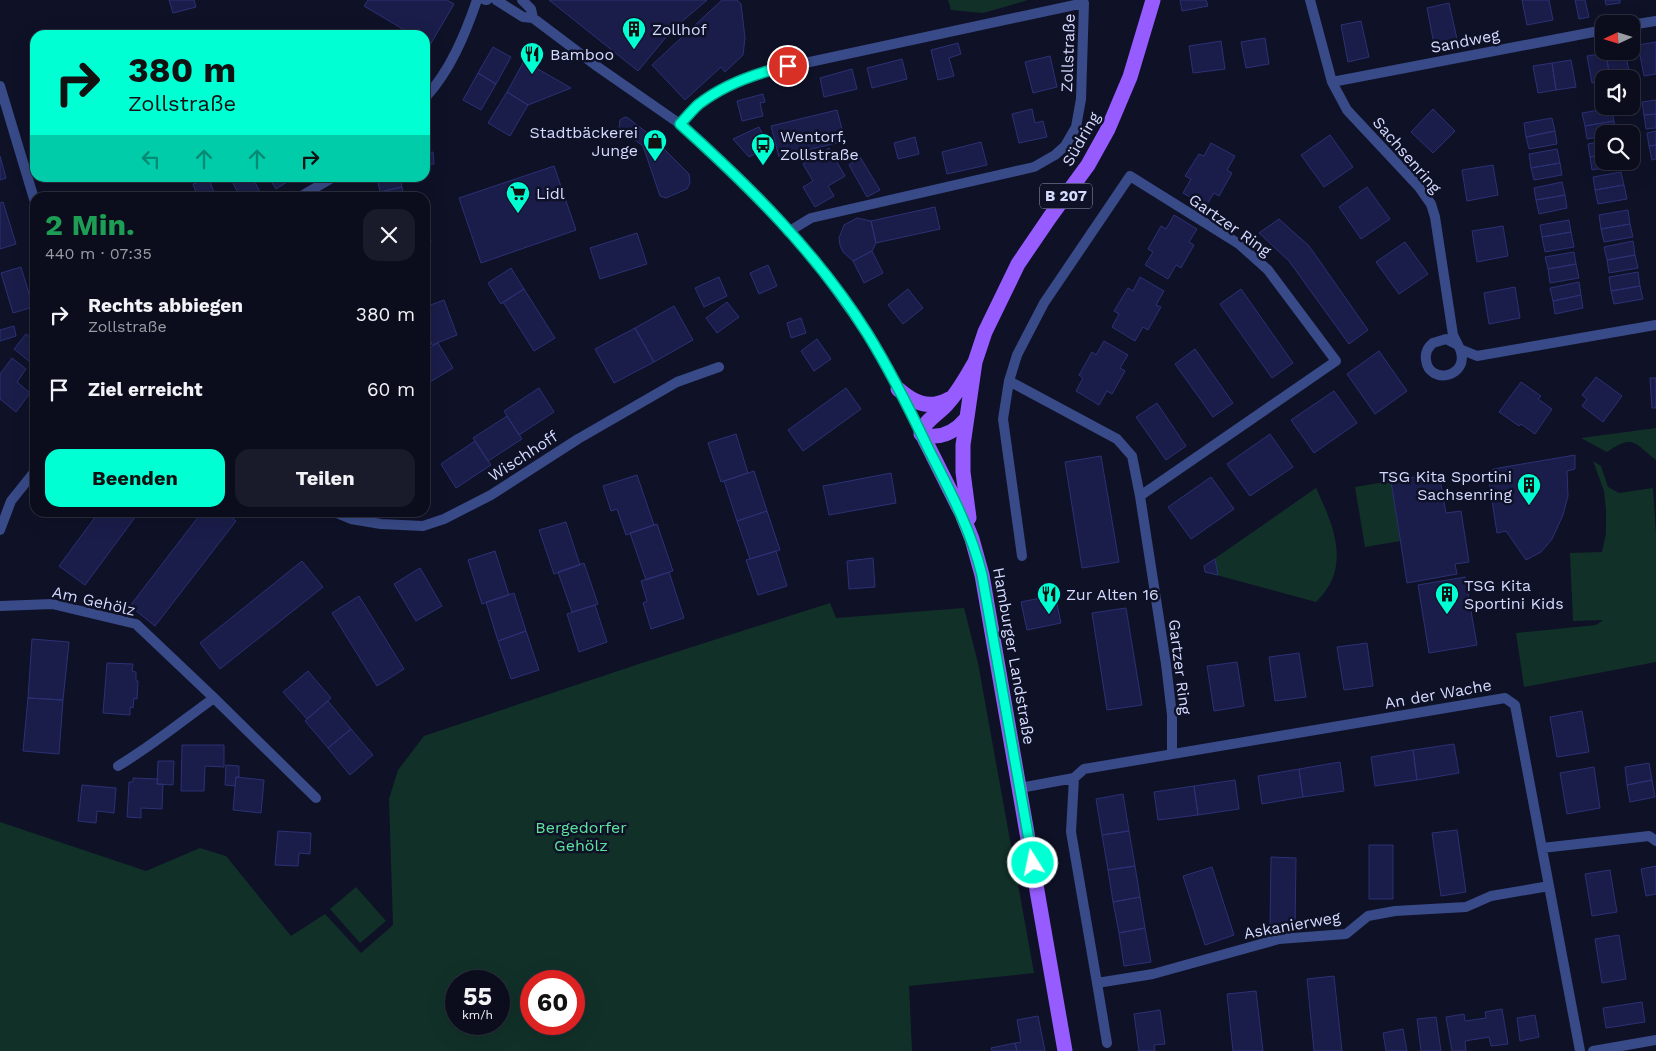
<!DOCTYPE html>
<html lang="de">
<head>
<meta charset="utf-8">
<style>
  :root { --surface:#0b0d1d; --page:#191b2a; --text:#f1f3f6; --muted:#9a9ca4; --line:#2b2d3b; --accent:#01ffd4 }
  body { margin:0; font-family:"Work Sans",sans-serif; background:var(--page); color:var(--text); height:100vh; display:flex; flex-direction:column; font-size:19px; white-space:nowrap }
  * { box-sizing:border-box; margin:0 }
  p { font-size:16px; color:var(--muted) }
  .icon { flex:none; width:28px; height:28px; fill:none; stroke:currentColor; stroke-width:2; stroke-linecap:round; stroke-linejoin:round }
  .map { position:relative; flex:1; overflow:hidden }
  .details { position:absolute; left:30px; top:192px; width:400px; height:325px; display:flex; flex-direction:column; background:var(--surface); border-radius:15px; box-shadow:0 5px 20px #0002,0 0 0 1px var(--line) }
  .details>* { flex:none }
  .guide { position:absolute; left:30px; top:30px; width:400px; height:152px; border-radius:15px; box-shadow:0 5px 20px #0002,0 0 0 1px var(--line); background:#01ffd4; color:#111; overflow:hidden }
  .needle { width:32px; rotate:266deg }
  .tools { position:absolute; left:1595px; top:15px; display:grid; gap:10px }
  .tools a { display:grid; place-items:center; width:45px; height:45px; border-radius:10px; background:var(--surface); box-shadow:0 5px 20px #0002,0 0 0 1px var(--line); font-size:25px }
  .speed { position:absolute; left:445px; top:970px; display:flex; gap:10px; font-size:25px; font-weight:700; text-align:center }
  .speed>* { display:grid; place-content:center; width:65px; height:65px; border-radius:50%; background:var(--surface); box-shadow:0 5px 20px #0002,0 0 0 1px var(--line); line-height:1 }
  .speed small { font-size:12px; font-weight:400 }
  .speed .limit { border:8px solid #d22; background:#fff; color:#111 }
  .pin { position:absolute; display:grid; place-items:center; width:42px; height:42px; color:#fff; margin:-21px; border:2px solid #fff; border-radius:50%; box-shadow:0 1px 5px #0007 }
  .me { position:absolute; width:55px; margin:-28px; rotate:350deg; stroke-linejoin:round; filter:drop-shadow(0 0 4px #0008) }
  .turn { display:flex; align-items:center; gap:18px; height:105px; padding:0 15px; font-size:22px }
  .turn .icon { width:65px; height:65px; stroke-width:2.5 }
  .turn b { display:block; font-size:35px; line-height:42px }
  .lanes { display:flex; align-items:center; height:48px; padding:0 15px; background:#0003; justify-content:center; gap:25px; direction:ltr }
  .lanes .off { opacity:.35 }
  .round { display:grid; place-items:center; flex:none; width:52px; height:52px; border-radius:15px; background:var(--page) }
  .head { display:flex; align-items:center; justify-content:space-between; height:85px; padding:0 15px }
  h1 { font-size:30px; font-weight:700; line-height:38px; color:#1e9e55 }
  .cta { display:flex; gap:10px; margin-top:auto; padding:10px 15px }
  .cta a { flex:1; height:58px; border-radius:15px; background:var(--accent); color:#111; font-size:20px; font-weight:700; line-height:58px; text-align:center }
  .cta a+a { background:var(--page); color:var(--text) }
  ul { padding:0; list-style:none }
  li { display:flex; align-items:center; gap:15px; height:75px; padding:0 15px }
  li div { flex:1 }
  li b { display:block; font-size:19px }
  li em { font-style:normal }
  .map>svg:first-child { display:block }
  .green { fill:#113128; fill-rule:evenodd }
  .building { fill:#1a1d49; stroke:#2b3175 }
  .lines { fill:none; stroke-linecap:round; stroke-linejoin:round }
  .street { stroke:#384a87; stroke-width:10 }
  .primary { stroke:#965cff; stroke-width:15 }
  .route-casing { stroke:#01a68a; stroke-width:12 }
  .route { stroke:#01ffd4; stroke-width:9 }
  .labels { text-anchor:middle; dominant-baseline:central; stroke-width:5; stroke-linejoin:round; paint-order:stroke }
  .shield { fill:#0f1127; stroke:#9a9ebe; stroke-width:1 }
  .shield-label { font-size:15px; font-weight:bold; fill:#d5dbff }
  .poi-label { font-size:16px; fill:#d5dbff; stroke:#0f1127; text-anchor:start }
  .street-label { font-size:16px; fill:#d5dbff; stroke:#0f1127 }
  .park-label { font-size:16px; fill:#5ce49d; stroke:#0f1127 }
</style>
</head>
<body>
<div class="map">
<svg width="1656" height="1051" viewBox="0 0 1656 1051">
  <rect width="100%" height="100%" fill="#0f1127"/>
  <!-- green -->
  <path class="green" d="M948,0H1028L983,13L951,10Z
    M1656,428V460C1635,444 1634,433 1607,452L1581,438Z
    M1593,461L1601,466L1608,487L1619,493L1653,488L1656,535V662L1524,687L1516,633L1596,625L1603,620L1573,621L1570,553L1602,552L1606,533V510L1604,491Z
    M1391,481L1400,541L1365,547L1355,487Z
    M1316,488C1334,526 1352,568 1316,602L1205,572L1204,566Z
    M830,603L836,618L964,608L978,663L1034,973L909,986L912,1051H0V822L146,871L200,848L226,856L291,936L325,914L361,953L393,925L389,799L398,770L424,736L642,663ZM456,981H499V1024H456ZM531,981H574V1024H531Z
    M356,887L386,921L360,943L330,909Z"/>
  <!-- building -->
  <path class="building" d="M169,0H194L196,7L173,13Z
    M368,0H447L454,4L430,45L425,42V35H413L364,6Z
    M549,0H707L672,30L638,71Z
    M722,0H737L741,4L745,38L743,55L725,72L721,67L685,100L652,65Z
    M1180,0H1206L1208,6L1182,11Z
    M1522,0H1549L1553,20L1527,25Z
    M1575,0H1585L1589,17L1579,19Z
    M1605,0H1620V3L1606,5Z
    M1449,3L1457,39L1434,44L1427,8Z
    M1361,21L1369,57L1348,62L1341,25Z
    M125,30L126,35H109Z
    M1265,38L1269,64L1246,68L1241,42Z
    M1221,41L1225,69L1193,73L1189,46Z
    M1656,42V74L1644,76L1638,45Z
    M958,43L961,54L949,58L954,76L938,80L931,50Z
    M493,47L511,57L496,84L478,73Z
    M1613,51H1625L1630,76L1610,79L1606,53Z
    M1606,53L1610,79H1604V81L1592,83L1587,56Z
    M1050,56L1057,87L1033,93L1025,62Z
    M902,59L907,79L872,88L867,68Z
    M1571,60L1576,87L1556,90L1552,63Z
    M524,61L571,88L528,105L507,92Z
    M1552,63L1556,90L1538,93L1533,66Z
    M852,69L857,89L824,97L820,78Z
    M478,73L496,84L481,110L463,100Z
    M507,92L528,105L510,136L488,123Z
    M763,94L765,102L760,103L763,116L742,121L737,101Z
    M1656,100V114L1644,115L1642,102Z
    M1611,108L1614,121L1585,126L1582,113Z
    M1032,109L1035,123L1043,121L1047,137L1019,143L1012,114Z
    M1433,109L1455,131L1433,153L1411,132Z
    M837,110L845,141L779,157L771,126Z
    M1656,114V128L1646,129L1644,115Z
    M625,117L628,118L650,135L689,174L690,183L687,189L666,198L660,196L643,146L619,128L620,120Z
    M1552,118L1555,131L1526,137L1524,123Z
    M1614,121L1616,134H1604V136L1587,139L1585,126Z
    M759,127L769,147L749,157L733,139Z
    M1555,131L1557,144L1529,149L1526,137Z
    M1656,131V145L1649,146L1647,133Z
    M1330,135L1353,167L1324,187L1301,155Z
    M915,137L919,154L898,159L894,143Z
    M1604,141V154L1590,157L1588,144Z
    M981,142L987,165L947,174L942,152Z
    M1211,143L1235,156L1227,170L1232,173L1219,196L1214,193L1206,206L1183,193L1191,179L1185,176L1199,154L1204,156Z
    M1656,145V159L1652,160L1649,146Z
    M829,148L845,176L828,186L834,196L815,207L803,187L813,181L803,164Z
    M1557,149L1560,163L1531,168L1529,154Z
    M433,152L434,164L425,165V153Z
    M1604,154V161H1620L1621,165L1592,170L1590,157Z
    M0,156L6,178L0,180Z
    M860,157L880,190L867,197L849,165Z
    M1560,163L1562,175L1534,180L1531,168Z
    M1493,165L1498,195L1467,201L1462,170Z
    M554,166L576,230L481,263L459,198Z
    M1621,172L1624,185L1595,190L1593,177Z
    M230,178H253L261,194L254,198H241Z
    M269,178H293L276,189Z
    M377,178H400L402,187L380,192Z
    M209,179L216,198H198L193,184Z
    M1562,182L1565,195L1536,200L1534,188Z
    M1624,185L1627,199L1598,204L1595,190Z
    M402,187L404,198H381L380,192Z
    M1367,187L1390,219L1361,239L1339,207Z
    M1565,195L1567,208L1539,214L1536,200Z
    M3,202L16,244L0,249V203Z
    M935,207L940,229L876,243L871,221Z
    M1628,210L1630,224L1601,229L1599,215Z
    M1174,215L1197,229L1189,242L1194,245L1181,268L1176,265L1168,279L1145,265L1153,252L1148,249L1161,226L1166,229Z
    M857,218L871,221L876,243L872,251L853,261L843,252L840,245L839,238L844,225Z
    M1279,219L1309,246L1368,330L1349,344L1289,261L1259,233Z
    M1569,220L1571,232L1542,237L1540,225Z
    M1630,224L1633,237L1604,242L1601,229Z
    M427,225L431,241L425,242V226Z
    M1503,226L1508,256L1477,262L1472,231Z
    M1571,232L1574,247L1545,252L1542,237Z
    M637,233L647,264L600,279L590,248Z
    M1633,241L1635,255L1607,260L1604,247Z
    M1405,242L1428,274L1399,294L1376,262Z
    M872,251L883,273L864,283L853,261Z
    M1574,252L1576,264L1548,269L1545,257Z
    M1635,255L1638,268L1609,273L1607,260Z
    M1576,264L1579,278L1550,283L1548,269Z
    M768,265L777,286L759,294L750,273Z
    M21,267L33,307L13,313L1,273Z
    M511,268L524,289L501,304L488,283Z
    M1638,272L1640,286L1611,291L1609,277Z
    M719,277L727,296L704,307L695,288Z
    M1140,277L1164,291L1156,305L1161,307L1148,330L1143,327L1135,341L1112,327L1119,314L1114,311L1128,288L1133,291Z
    M1579,282L1581,295L1553,301L1550,288Z
    M1640,286L1643,299L1614,304L1611,291Z
    M1515,287L1520,318L1489,324L1484,293Z
    M524,289L555,338L534,351L503,302Z
    M908,289L923,308L903,324L888,305Z
    M1241,289L1293,363L1272,378L1220,304Z
    M1581,295L1583,308L1555,314L1553,301Z
    M444,300L457,335L432,345L425,325V307Z
    M727,302L739,317L717,333L706,318Z
    M674,306L693,340L654,362L635,328Z
    M801,318L806,333L791,338L787,323Z
    M14,326L16,336L0,341V330Z
    M635,328L654,362L614,383L595,349Z
    M26,334L35,341V366L14,349Z
    M817,339L831,359L814,371L801,351Z
    M1104,341L1128,355L1120,368L1125,371L1112,394L1107,391L1099,405L1076,391L1083,378L1079,375L1092,352L1096,355Z
    M438,343L453,368L425,385V351Z
    M1195,349L1233,403L1213,417L1175,364Z
    M1379,351L1407,391L1375,414L1347,374Z
    M12,358L26,369L17,382L30,393L16,412L0,399V374Z
    M1596,377L1622,396L1603,422L1582,406L1587,399L1582,395Z
    M1650,378H1656V408H1652Z
    M1521,382L1541,396L1538,399L1552,409L1535,434L1521,424L1519,426L1499,412Z
    M539,388L554,412L519,435L504,411Z
    M846,388L861,409L803,451L788,430Z
    M1334,391L1357,423L1314,453L1291,420Z
    M1157,403L1186,446L1166,460L1136,417Z
    M507,416L522,439L488,461L473,438Z
    M736,434L748,473L721,482L708,443Z
    M1270,434L1293,467L1250,496L1227,464Z
    M475,441L491,465L456,488L441,464Z
    M1575,455V469L1567,471L1568,496L1563,515L1552,539L1541,552L1526,560L1506,531L1497,533L1488,474L1493,473V469Z
    M1101,456L1119,562L1082,568L1065,462Z
    M754,471L767,511L737,521L724,481Z
    M891,473L896,503L829,515L823,486Z
    M1439,473L1446,513L1461,511L1469,562L1455,564L1457,574L1407,583L1391,481Z
    M637,475L654,525L626,535L617,509L611,511L603,486Z
    M1211,477L1234,509L1191,539L1168,507Z
    M767,511L780,550L750,559L737,521Z
    M99,512H139L85,585L59,566Z
    M202,512H226L236,521L155,626L130,606Z
    M566,522L580,565L554,574L539,530Z
    M657,524L673,571L646,580L630,533Z
    M495,551L509,595L482,604L468,560Z
    M776,551L787,586L758,595L746,560Z
    M873,558L875,587L849,589L847,561Z
    M1215,559L1218,575L1205,572L1204,566Z
    M302,561L323,587L220,669L200,643Z
    M584,563L598,604L572,612L558,572Z
    M420,568L442,606L416,621L394,584Z
    M669,572L684,618L651,629L643,603L647,601L641,581Z
    M1465,577L1477,645L1429,653L1418,585Z
    M514,593L526,631L498,641L486,602Z
    M1055,595L1061,623L1027,630L1021,602Z
    M359,596L404,669L377,686L332,613Z
    M595,605L607,642L579,652L567,614Z
    M1126,608L1142,705L1107,710L1092,613Z
    M526,631L539,670L511,679L498,641Z
    M32,639L69,642L63,700L28,698Z
    M1367,643L1373,686L1344,690L1337,647Z
    M1299,653L1306,697L1275,701L1269,657Z
    M1237,662L1244,706L1214,711L1207,666Z
    M107,663L133,664L132,671L136,672V681H138L137,699L134,698L133,708L130,707V715L103,713Z
    M308,671L331,698L307,719L283,692Z
    M28,698L63,700L59,754L23,751Z
    M328,701L351,729L328,748L305,721Z
    M1582,711L1589,752L1557,757L1550,717Z
    M351,729L373,755L350,775L328,748Z
    M1454,744L1459,773L1417,780L1413,750Z
    M182,745H224V767L205,766L204,791H181Z
    M1413,750L1417,780L1375,786L1371,757Z
    M158,761H174L173,785L157,784Z
    M1340,762L1344,791L1303,797L1299,769Z
    M1649,763L1652,780L1627,785L1625,767Z
    M226,765L239,766V777H236L235,786L225,785Z
    M1594,767L1600,808L1567,814L1560,773Z
    M1299,769L1303,797L1262,804L1258,776Z
    M236,777L264,780L261,813L233,810Z
    M133,778L158,779L157,784H163L162,809L141,808V818L127,817L129,782H133Z
    M1235,780L1239,809L1198,815L1194,786Z
    M1652,780L1655,797L1630,802L1627,785Z
    M82,785L116,788L114,813L97,811L96,823L78,821Z
    M1194,786L1198,815L1158,820L1154,792Z
    M1123,794L1129,831L1102,835L1096,799Z
    M1457,830L1466,892L1441,896L1432,833Z
    M278,831L311,833L310,854L299,853L298,866L275,865Z
    M1129,831L1135,866L1108,870L1102,835Z
    M1369,845H1393V899H1369Z
    M1271,857L1296,858L1295,928L1270,927Z
    M1135,866L1140,897L1113,902L1108,870Z
    M1656,866V894L1646,896L1641,869Z
    M1212,867L1234,935L1205,945L1183,876Z
    M1610,870L1617,912L1592,916L1585,874Z
    M1140,897L1145,928L1119,933L1113,902Z
    M1145,928L1151,962L1124,966L1119,933Z
    M1619,935L1626,979L1602,983L1595,939Z
    M1334,976L1342,1051H1314L1307,979Z
    M1256,991L1263,1051H1233L1227,994Z
    M1642,1002L1645,1022L1606,1028L1603,1008Z
    M1502,1009L1508,1044L1491,1046L1489,1037L1465,1041L1466,1051H1452L1446,1017L1464,1014L1465,1021L1486,1018L1485,1012Z
    M1160,1010L1165,1044L1154,1045L1155,1051H1139L1134,1014Z
    M1535,1015L1539,1037L1520,1041L1517,1018Z
    M1038,1016L1045,1051H1017L1015,1043L1021,1042L1017,1020Z
    M1436,1017L1441,1051H1421L1417,1019Z
    M1403,1029L1407,1051H1386L1383,1033Z
    M1015,1043L1017,1051H992L991,1048Z"/>
  <g class="lines">
    <!-- street -->
    <path class="street" d="M485,0H487
      M496,0L523,17L533,18L598,67L680,124L744,184L773,214L815,260L866,332L885,363L921,432
      M522,0L531,9L533,18
      M1310,0L1332,82L1347,110L1419,187L1431,204L1435,217L1453,335L1460,349L1477,356L1656,325
      M1631,25L1656,21
      M1332,82L1604,30
      M0,86L35,202
      M425,98C450,71 465,35 477,0
      M680,124L697,105L726,86L768,71L1084,3L1081,99L1076,127L1065,146L1055,155L1034,167L811,218L788,232
      M298,198L332,178
      M1456,344L1446,339L1433,343C1428,347 1425,353 1426,360C1429,386 1471,377 1460,349
      M1009,381L1117,439L1132,456L1140,496L1166,664L1172,715V754
      M334,512L351,519L381,524L423,526L444,519L491,495L578,439L677,382L719,367
      M0,530L11,501L35,471
      M1022,556L1003,419L1009,381L1017,355L1044,303L1130,176L1239,244L1268,270L1336,361L1140,496
      M0,606L52,604L136,624L214,698L316,798
      M118,766C152,746 182,721 214,698
      M1074,778L1071,832L1097,983L1153,974L1279,939L1346,934L1368,916L1395,911L1466,907L1491,896L1549,886
      M1020,788L1074,778L1084,769L1505,698L1515,705L1580,1051
      M1542,848L1649,836L1656,841
      M1097,983L1107,1043
      M1593,1051L1656,1040"/>
    <!-- primary -->
    <path class="primary" d="M975,362C967,376 959,391 948,403C940,413 925,420 921,432L962,514L972,539L982,575L1065,1051
      M898,389C914,403 929,410 949,399
      M921,434C939,440 955,432 966,419
      M969,518L963,472V445L975,362L985,332L1018,264L1050,217L1088,165L1108,129L1130,77L1153,0"/>
  </g>
  <g class="lines">
    <!-- route casing -->
    <g class="route-casing">
      <path id="route" d="M788,66C756,73 725,84 699,104C692,110 686,118 680,124C749,186 817,253 867,333C890,370 910,410 929,450C950,491 971,530 982,575L1033,863"/>
    </g>
    <!-- route -->
    <use href="#route" class="route"/>
  </g>
  <!-- icons -->
  <defs>
    <g id="building-pin" transform="scale(1.25)"><path d="M0 17L-7.5 6A9.5 9.5 0 1 1 7.5 6Z" fill="#01ffd4" stroke="#0f1127"/><path d="M-4-6H4V6H1V3H-1V6H-4ZM-2.5-4.3h1.7v1.8h-1.7ZM.8-4.3h1.7v1.8H.8ZM-2.5-1h1.7V.8h-1.7ZM.8-1h1.7V.8H.8Z" fill="#111"/></g>
    <g id="restaurant-pin" transform="scale(1.25)"><path d="M0 17L-7.5 6A9.5 9.5 0 1 1 7.5 6Z" fill="#01ffd4" stroke="#0f1127"/><path d="M-5-6h1v4h1v-4h1v4h1v-4h1v5L-1.5 .5V6h-2V.5L-5-1ZM5-6V6H3V1.5H1.5Q1.5-4 5-6Z" fill="#111"/></g>
    <g id="shop-pin" transform="scale(1.25)"><path d="M0 17L-7.5 6A9.5 9.5 0 1 1 7.5 6Z" fill="#01ffd4" stroke="#0f1127"/><path d="M-5-2.5h2.3a2.7 3.5 0 0 1 5.4 0H5L5.5 6h-11ZM-1.5-2.5h3a1.5 2.3 0 0 0-3 0Z" fill="#111"/></g>
    <g id="bus-pin" transform="scale(1.25)"><path d="M0 17L-7.5 6A9.5 9.5 0 1 1 7.5 6Z" fill="#01ffd4" stroke="#0f1127"/><path d="M-5-6H5V4H4V6H2V4H-2V6H-4V4H-5ZM-3.5-4V0h7V-4ZM-3.5 1.2v1.5H-2V1.2ZM2 1.2v1.5H3.5V1.2Z" fill="#111"/></g>
    <g id="supermarket-pin" transform="scale(1.25)"><path d="M0 17L-7.5 6A9.5 9.5 0 1 1 7.5 6Z" fill="#01ffd4" stroke="#0f1127"/><path d="M-6-5.5h2.5l.6 2H6L4.5 2H-2.5L-4.4-4H-6ZM-1.5 3.2a1.3 1.3 0 1 0 .1 0ZM3 3.2a1.3 1.3 0 1 0 .1 0Z" fill="#111"/></g>
  </defs>
  <g fill-rule="evenodd">
    <use href="#building-pin" x="634" y="29"/>
    <use href="#restaurant-pin" x="532" y="54"/>
    <use href="#shop-pin" x="655" y="141"/>
    <use href="#bus-pin" x="763" y="145"/>
    <use href="#supermarket-pin" x="518" y="193"/>
    <use href="#building-pin" x="1529" y="485"/>
    <use href="#restaurant-pin" x="1049" y="594"/>
    <use href="#building-pin" x="1447" y="594"/>
  </g>
  <g class="labels">
    <!-- shield labels -->
    <rect class="shield" x="1040" y="183.5" width="52" height="25" rx="4"/>
    <g class="shield-label">
      <text x="1066" y="196">B 207</text>
    </g>
    <!-- poi labels -->
    <g class="poi-label">
      <text x="652" y="29">Zollhof</text>
      <text x="550" y="54">Bamboo</text>
      <text x="638" y="132" text-anchor="end">Stadtbäckerei<tspan x="638" dy="18">Junge</tspan></text>
      <text x="780" y="136">Wentorf,<tspan x="780" dy="18">Zollstraße</tspan></text>
      <text x="536" y="193">Lidl</text>
      <text x="1512" y="476" text-anchor="end">TSG Kita Sportini<tspan x="1512" dy="18">Sachsenring</tspan></text>
      <text x="1464" y="585">TSG Kita<tspan x="1464" dy="18">Sportini Kids</tspan></text>
      <text x="1066" y="594">Zur Alten 16</text>
    </g>
    <!-- street labels -->
    <g class="street-label">
      <text transform="translate(1465 41) rotate(-11)">Sandweg</text>
      <text transform="translate(1068 53) rotate(-88)">Zollstraße</text>
      <text transform="translate(1081 139) rotate(-60)">Südring</text>
      <text transform="translate(1407 155) rotate(49)">Sachsenring</text>
      <text transform="translate(1230 225) rotate(35)">Gartzer Ring</text>
      <text transform="translate(523 456) rotate(-33)">Wischhoff</text>
      <text transform="translate(94 601) rotate(13)">Am Gehölz</text>
      <text transform="translate(1014 656) rotate(80)">Hamburger Landstraße</text>
      <text transform="translate(1180 667) rotate(83)">Gartzer Ring</text>
      <text transform="translate(1438 694) rotate(-10)">An der Wache</text>
      <text transform="translate(1292 925) rotate(-10)">Askanierweg</text>
    </g>
    <!-- park labels -->
    <g class="park-label">
      <text x="581" y="827">Bergedorfer<tspan x="581" dy="18">Gehölz</tspan></text>
    </g>
  </g>
</svg>
<div class="tools">
<a><svg class="needle" viewBox="-14 -14 28 28"><path d="M0-13l5 13h-10z" fill="#e53935"/><path d="M0 13l5-13h-10z" fill="#9a9ca4"/></svg></a>
<a><svg class="icon" aria-label="sound" viewBox="0 0 24 24"><path d="M4 9h4l5-4v14l-5-4H4zM17 9q2 3 0 6"/></svg></a>
<a><svg class="icon" aria-label="search" viewBox="0 0 24 24"><circle cx="10" cy="10" r="6"/><path d="M15 15l6 6"/></svg></a>
</div>
<div class="speed"><div>55<small>km/h</small></div><div class="limit">60</div></div>
<div class="pin" style="left:788px;top:66px;background:#d93025"><svg class="icon" aria-label="arrive" viewBox="0 0 24 24"><path d="M6 21V4h12l-3 4 3 4H6"/></svg></div>
<svg class="me" style="left:1033px;top:863px" viewBox="-20 -20 40 40"><circle r="17" fill="#01ffd4" stroke="#fff" stroke-width="3"/><path d="M0-11L8 9 0 5-8 9z" fill="#fff"/></svg>
<div class="guide">
<div class="turn"><svg class="icon" aria-label="right" viewBox="0 0 24 24"><path d="M7 20v-9h11M14 6l5 5-5 5"/></svg><div><b>380 m</b>Zollstraße</div></div>
<div class="lanes"><svg class="icon off" aria-label="left" viewBox="0 0 24 24"><path d="M17 20v-9H6M10 6l-5 5 5 5"/></svg><svg class="icon off" aria-label="ahead" viewBox="0 0 24 24"><path d="M12 20V5M6 11l6-6 6 6"/></svg><svg class="icon off" aria-label="ahead" viewBox="0 0 24 24"><path d="M12 20V5M6 11l6-6 6 6"/></svg><svg class="icon" aria-label="right" viewBox="0 0 24 24"><path d="M7 20v-9h11M14 6l5 5-5 5"/></svg></div>
</div>
<section class="details">
<div class="head"><div><h1>2 Min.</h1><p>440 m · 07:35</p></div><a class="round"><svg class="icon" aria-label="close" viewBox="0 0 24 24"><path d="M6 6l12 12M18 6L6 18"/></svg></a></div>
<ul>
<li><svg class="icon" aria-label="right" viewBox="0 0 24 24"><path d="M7 20v-9h11M14 6l5 5-5 5"/></svg><div><b>Rechts abbiegen</b><p>Zollstraße</p></div><em>380 m</em></li>
<li><svg class="icon" aria-label="arrive" viewBox="0 0 24 24"><path d="M6 21V4h12l-3 4 3 4H6"/></svg><div><b>Ziel erreicht</b></div><em>60 m</em></li>
</ul>
<div class="cta"><a>Beenden</a><a>Teilen</a></div>
</section>
</div>
</body>
</html>
